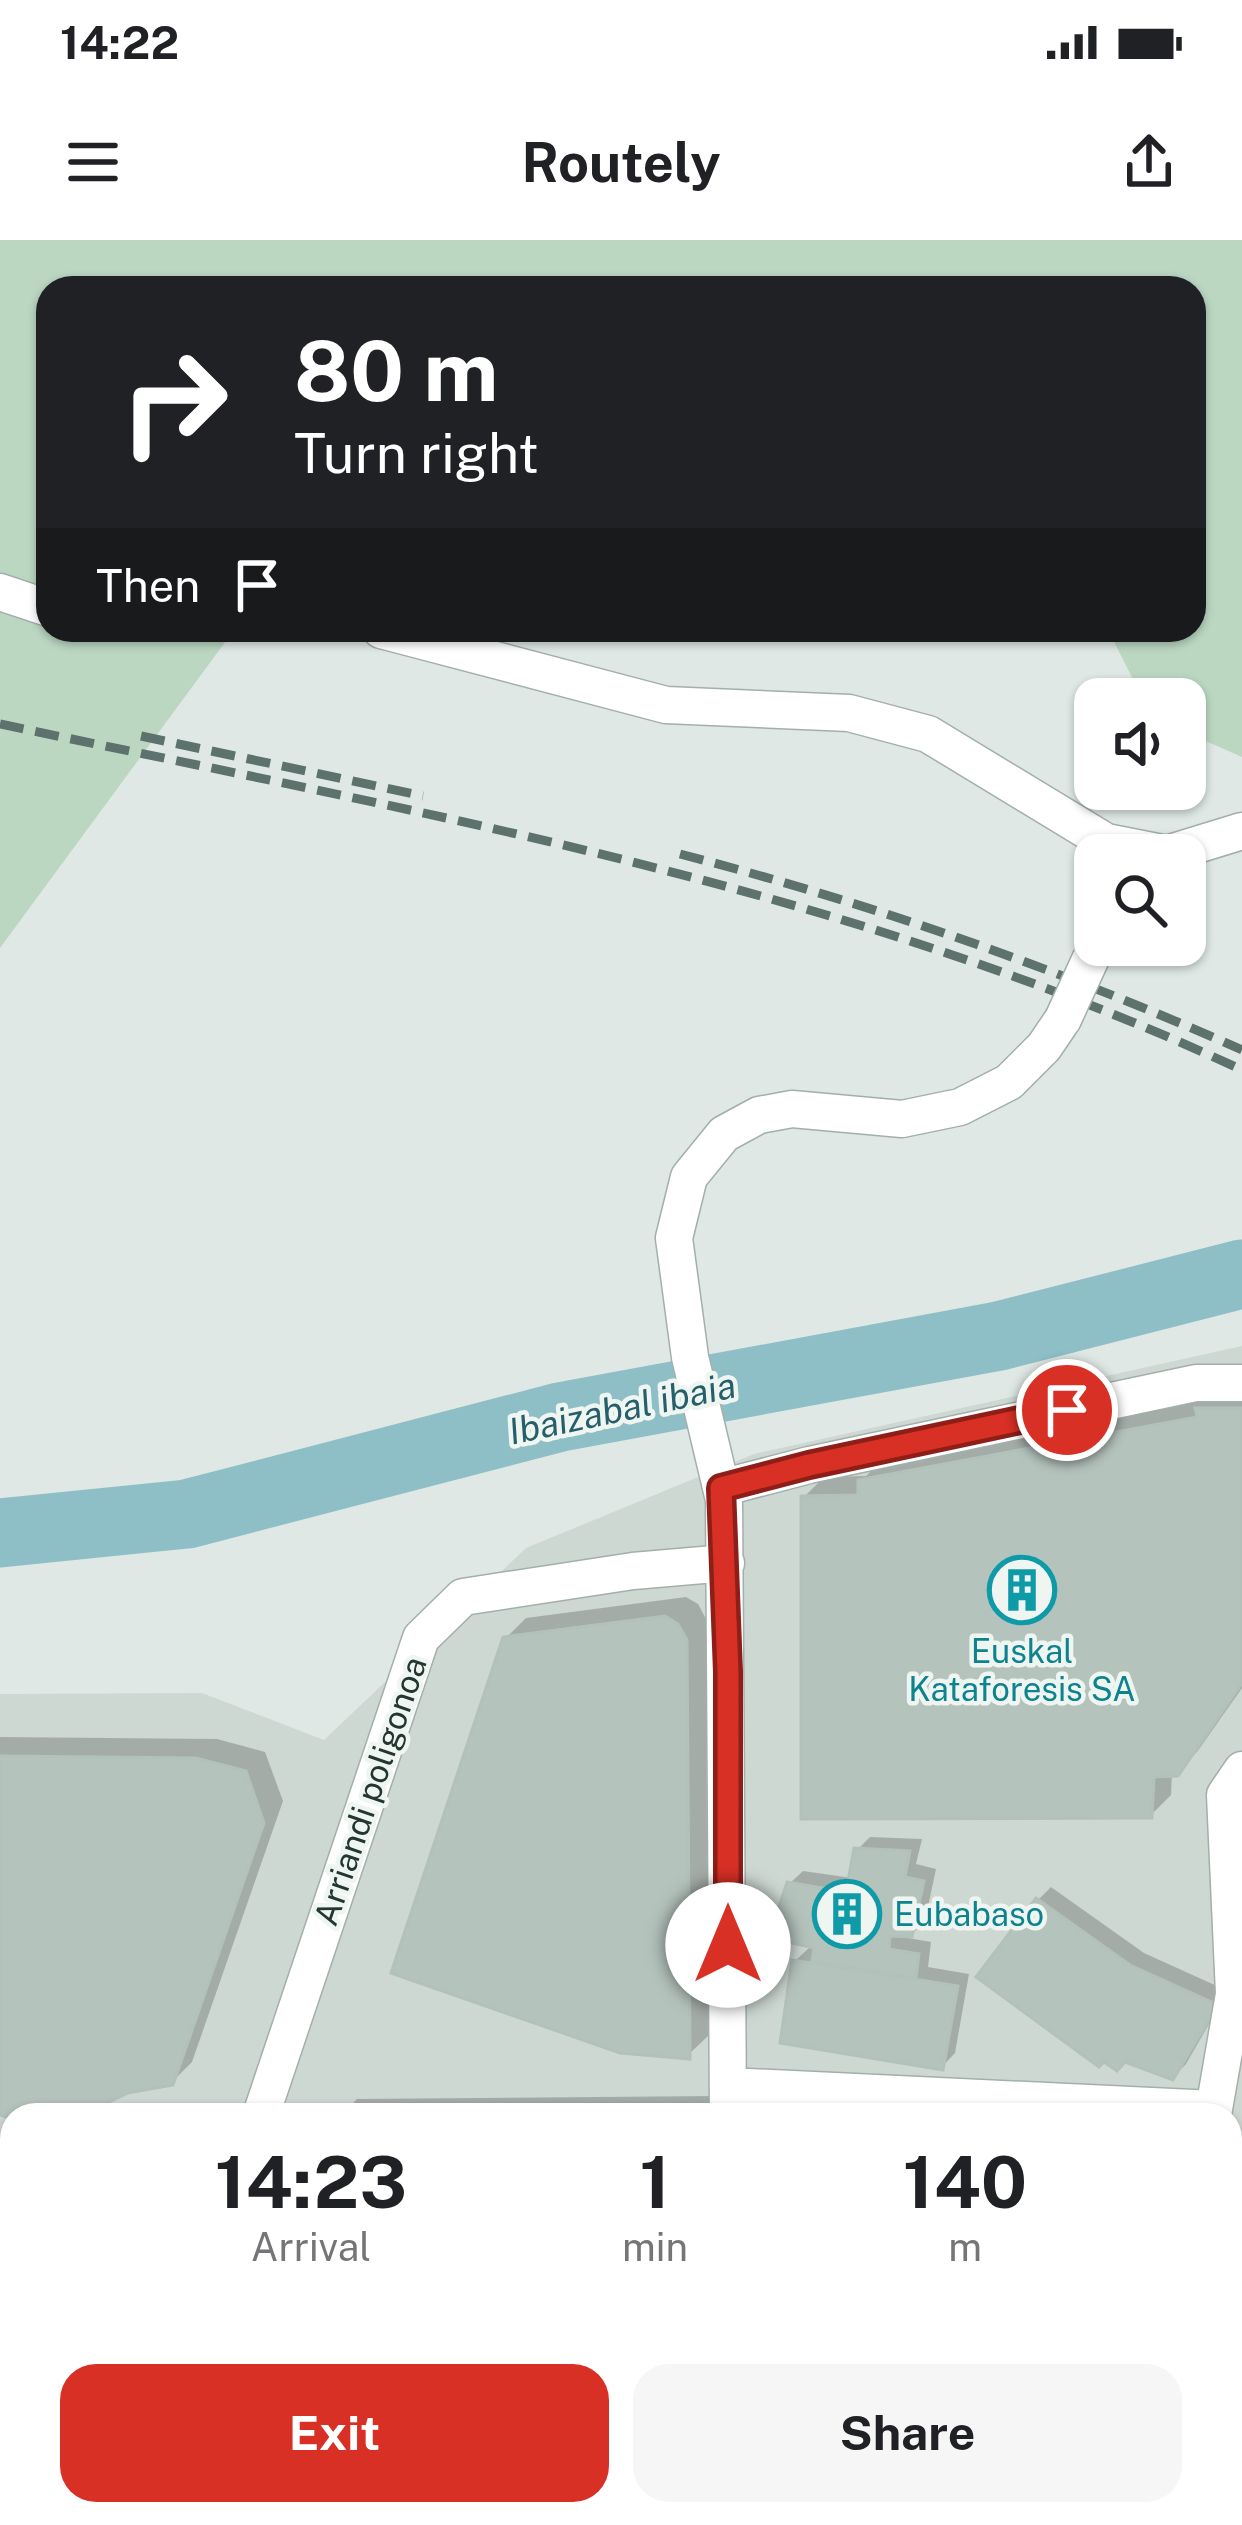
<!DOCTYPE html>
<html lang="en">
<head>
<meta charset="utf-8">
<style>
  :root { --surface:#fff; --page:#f6f6f6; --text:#202124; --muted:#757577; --accent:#d93025 }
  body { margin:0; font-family:"Public Sans",sans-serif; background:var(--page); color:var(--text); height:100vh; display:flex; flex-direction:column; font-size:45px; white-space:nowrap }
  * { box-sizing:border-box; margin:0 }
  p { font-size:39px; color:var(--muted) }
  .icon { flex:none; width:66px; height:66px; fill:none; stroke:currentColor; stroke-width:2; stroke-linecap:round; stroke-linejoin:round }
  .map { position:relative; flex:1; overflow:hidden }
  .drawer { position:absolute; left:0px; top:1863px; width:1242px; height:423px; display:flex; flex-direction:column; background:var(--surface); border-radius:36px 36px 0 0; box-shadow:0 3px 9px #0004 }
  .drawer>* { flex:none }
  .hud { position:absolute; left:36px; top:36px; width:1170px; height:366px; border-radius:36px; box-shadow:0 3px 9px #0004; background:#202124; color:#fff; overflow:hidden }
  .controls { position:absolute; left:1074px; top:438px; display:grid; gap:24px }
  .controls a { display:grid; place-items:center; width:132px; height:132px; border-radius:24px; background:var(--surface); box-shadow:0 3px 9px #0004; font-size:60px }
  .pin { position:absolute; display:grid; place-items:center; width:102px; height:102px; color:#fff; margin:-51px; border:6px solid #fff; border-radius:50%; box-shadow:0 3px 12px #0007 }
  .me { position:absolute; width:132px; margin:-66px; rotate:0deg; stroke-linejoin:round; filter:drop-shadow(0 0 9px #0008) }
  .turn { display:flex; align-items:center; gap:42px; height:252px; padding:0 60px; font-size:54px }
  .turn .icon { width:156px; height:156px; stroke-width:2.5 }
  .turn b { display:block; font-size:84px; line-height:102px }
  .then { display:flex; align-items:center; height:114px; padding:0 60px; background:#0003; gap:24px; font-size:45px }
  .eta { display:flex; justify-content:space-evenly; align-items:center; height:204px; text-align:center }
  .eta b { font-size:72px; font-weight:700; line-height:84px }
  .primary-button { display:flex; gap:24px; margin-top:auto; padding:24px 60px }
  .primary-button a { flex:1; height:138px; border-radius:36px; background:var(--accent); color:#fff; font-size:48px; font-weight:700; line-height:138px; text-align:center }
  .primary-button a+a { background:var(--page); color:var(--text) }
  .status { display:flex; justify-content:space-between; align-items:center; height:84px; padding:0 60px; background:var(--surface); direction:ltr }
  .status svg { height:33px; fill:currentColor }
  header { display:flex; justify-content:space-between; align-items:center; height:156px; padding:0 60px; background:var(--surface); font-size:54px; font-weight:700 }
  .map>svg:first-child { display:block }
  .built { fill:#ced8d3; fill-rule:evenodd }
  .green { fill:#bbd7c2 }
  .shadow { fill:#0003 }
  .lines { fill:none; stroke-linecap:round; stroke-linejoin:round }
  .river { stroke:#8ebfc7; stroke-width:69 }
  .building { fill:#b5c3bd; stroke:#b3c1bb; stroke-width:3 }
  .minor-casing { stroke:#a3afab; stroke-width:39 }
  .minor { stroke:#fff; stroke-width:36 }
  .rail { stroke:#5d726c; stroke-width:9; stroke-dasharray:24 12; stroke-linecap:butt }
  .minor-bridge-casing { stroke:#a3afab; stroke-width:39; stroke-linecap:butt }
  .minor-bridge { stroke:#fff; stroke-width:36 }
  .route-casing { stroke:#8d1f18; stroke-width:30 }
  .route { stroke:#d93025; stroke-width:21 }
  .labels { text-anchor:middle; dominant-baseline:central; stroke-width:9; stroke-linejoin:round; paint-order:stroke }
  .culture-label { font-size:33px; fill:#0d838f; stroke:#eff6f2 }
  .street-label { font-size:33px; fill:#233631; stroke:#eff6f2 }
  .water-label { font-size:36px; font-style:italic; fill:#25606a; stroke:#eff6f2 }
</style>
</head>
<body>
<div class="status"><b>14:22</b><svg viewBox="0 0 49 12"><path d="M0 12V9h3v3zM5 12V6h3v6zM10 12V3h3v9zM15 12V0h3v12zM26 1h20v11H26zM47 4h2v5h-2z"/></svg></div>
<header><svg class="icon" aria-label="menu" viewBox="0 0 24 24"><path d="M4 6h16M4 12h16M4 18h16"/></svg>Routely<svg class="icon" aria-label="share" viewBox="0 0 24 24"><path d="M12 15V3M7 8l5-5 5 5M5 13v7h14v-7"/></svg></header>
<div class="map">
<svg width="1242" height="2285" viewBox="0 0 1242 2285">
  <rect width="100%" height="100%" fill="#dfe8e4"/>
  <!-- built -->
  <path class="built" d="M1242,1106V2285H0V1454L202,1453L324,1500L526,1308L754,1214ZM12,1875H1230V2274H12Z"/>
  <!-- green -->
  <path class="green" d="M0,0H1242V517L1185,492V459H1143L1108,390H1194V48H48V390H234L0,708Z"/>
  <!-- shadow -->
  <path class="shadow" d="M1242,1149V1448L1197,1512L1172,1533L1171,1555L1151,1575L804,1257L824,1237L866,1236L881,1221L1207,1160Z
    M686,1357L698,1364L706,1379L708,1796L688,1815L505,1399L526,1378Z
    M0,1497L217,1499L265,1512L283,1561L192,1822L171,1843L127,1850L80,1875L12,1876L0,1872Z
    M870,1597L922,1599L916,1624L936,1629L925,1681L908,1698L931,1702L928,1727L969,1734L955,1813L942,1827L795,1721L813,1704L789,1644L803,1631L852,1638L857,1610Z
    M1051,1647L1144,1713L1228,1751L1186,1824L1173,1837L1038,1660Z
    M709,1856V1875H341L357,1859Z
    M843,1861L1077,1875H840Z
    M1242,1910V2285H1097L1102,2274H1230V1922Z
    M268,2274H649L659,2285H264Z
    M806,2274H1015L1011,2285H806Z"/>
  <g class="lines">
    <!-- river -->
    <path class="river" d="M0,1293L187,1274L560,1177L999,1096L1242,1034"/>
  </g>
  <!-- building -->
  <path class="building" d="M1195,1168H1242V1443L1178,1536L1154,1537L1152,1578L801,1579V1256L858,1255V1240L1197,1177Z
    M665,1376L678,1384L687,1400L690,1819L620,1813L391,1733L503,1397Z
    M0,1516L196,1518L246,1531L264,1583L173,1845L128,1853L81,1875H12V1879L0,1875Z
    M854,1608L910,1611L905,1637L924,1641L912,1697L890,1696L889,1709L919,1714L916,1738L812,1721L814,1708L769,1698L787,1642L846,1652Z
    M1036,1658L1130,1725L1218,1765L1173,1840L1125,1822L1117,1831L1104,1822L1099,1827L976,1737Z
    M792,1720L958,1746L943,1830L780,1803Z
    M1230,1928L1242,1933V2269L1234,2285H1138L1109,2274H1230Z
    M265,2274H585L611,2285H261Z
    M803,2274H1004L1000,2285H803Z"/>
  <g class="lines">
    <!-- minor casing -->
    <g class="minor-casing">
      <path id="minor" d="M0,352L48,368
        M381,390L666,465L849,473L928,494L1106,602L1111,615
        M1106,602L1167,614L1242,591
        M721,1248L809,1225L1196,1143H1242
        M728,1846L1214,1869L1234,1754L1225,1555L1242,1530
        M261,1875L421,1398L463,1357L633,1331L726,1323
        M728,1875L724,1260L690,1117L674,998L689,937L724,894L759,875L792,869L902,879L960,867L1009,842L1044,807L1063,779
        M0,1937L12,1940
        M0,2013L12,2016
        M686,2274L725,2275
        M169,2285L172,2274"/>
    </g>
    <!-- minor -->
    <use href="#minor" class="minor"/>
    <!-- rail -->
    <path class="rail" d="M0,484C421,573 849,647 1242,830
      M141,496L423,556
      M680,614C873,664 1060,729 1242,810"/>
    <!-- minor-bridge casing -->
    <g class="minor-bridge-casing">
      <path id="minor-bridge" d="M1063,779L1091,718"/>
    </g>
    <!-- minor-bridge -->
    <use href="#minor-bridge" class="minor-bridge"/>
  </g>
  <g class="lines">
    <!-- route casing -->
    <g class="route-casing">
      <path id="route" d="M728,1705V1432L721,1248L809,1225L1067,1170"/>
    </g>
    <!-- route -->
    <use href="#route" class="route"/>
  </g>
  <!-- icons -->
  <defs>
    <g id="building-ring" transform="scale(3.45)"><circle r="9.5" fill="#eff6f2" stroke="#0f9aa8" stroke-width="1.5"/><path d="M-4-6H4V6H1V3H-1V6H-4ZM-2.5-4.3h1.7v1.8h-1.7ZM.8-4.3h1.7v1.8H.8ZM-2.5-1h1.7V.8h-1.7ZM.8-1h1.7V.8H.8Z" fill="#0f9aa8"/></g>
  </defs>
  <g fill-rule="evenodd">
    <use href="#building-ring" x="1022" y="1350"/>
    <use href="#building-ring" x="847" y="1674"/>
  </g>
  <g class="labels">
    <!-- culture labels -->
    <g class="culture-label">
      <text x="1022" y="1411">Euskal<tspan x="1022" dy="38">Kataforesis SA</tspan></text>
      <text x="894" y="1674" text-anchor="start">Eubabaso</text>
    </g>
    <!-- street labels -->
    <g class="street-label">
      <text transform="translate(370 1551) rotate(-71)">Arriandi poligonoa</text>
    </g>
    <!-- water labels -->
    <g class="water-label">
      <text transform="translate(622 1168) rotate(-12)">Ibaizabal ibaia</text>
    </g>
  </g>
</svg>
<div class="controls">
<a><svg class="icon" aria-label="sound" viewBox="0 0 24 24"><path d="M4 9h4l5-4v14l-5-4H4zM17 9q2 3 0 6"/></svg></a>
<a><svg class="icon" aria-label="search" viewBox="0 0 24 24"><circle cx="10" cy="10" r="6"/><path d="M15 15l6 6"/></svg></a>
</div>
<div class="pin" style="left:1067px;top:1170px;background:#d93025"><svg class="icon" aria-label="arrive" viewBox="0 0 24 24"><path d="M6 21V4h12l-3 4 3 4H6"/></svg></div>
<svg class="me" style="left:728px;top:1705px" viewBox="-20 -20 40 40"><circle r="19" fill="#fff"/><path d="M0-13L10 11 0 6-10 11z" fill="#d93025"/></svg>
<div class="hud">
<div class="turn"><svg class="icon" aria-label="right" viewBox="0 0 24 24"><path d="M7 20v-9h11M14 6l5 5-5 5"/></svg><div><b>80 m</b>Turn right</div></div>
<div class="then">Then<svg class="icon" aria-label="arrive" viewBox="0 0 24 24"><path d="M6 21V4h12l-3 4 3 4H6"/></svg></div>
</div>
<section class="drawer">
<div class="eta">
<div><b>14:23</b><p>Arrival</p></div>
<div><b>1</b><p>min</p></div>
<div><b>140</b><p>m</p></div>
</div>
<div class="primary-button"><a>Exit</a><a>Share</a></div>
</section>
</div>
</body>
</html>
